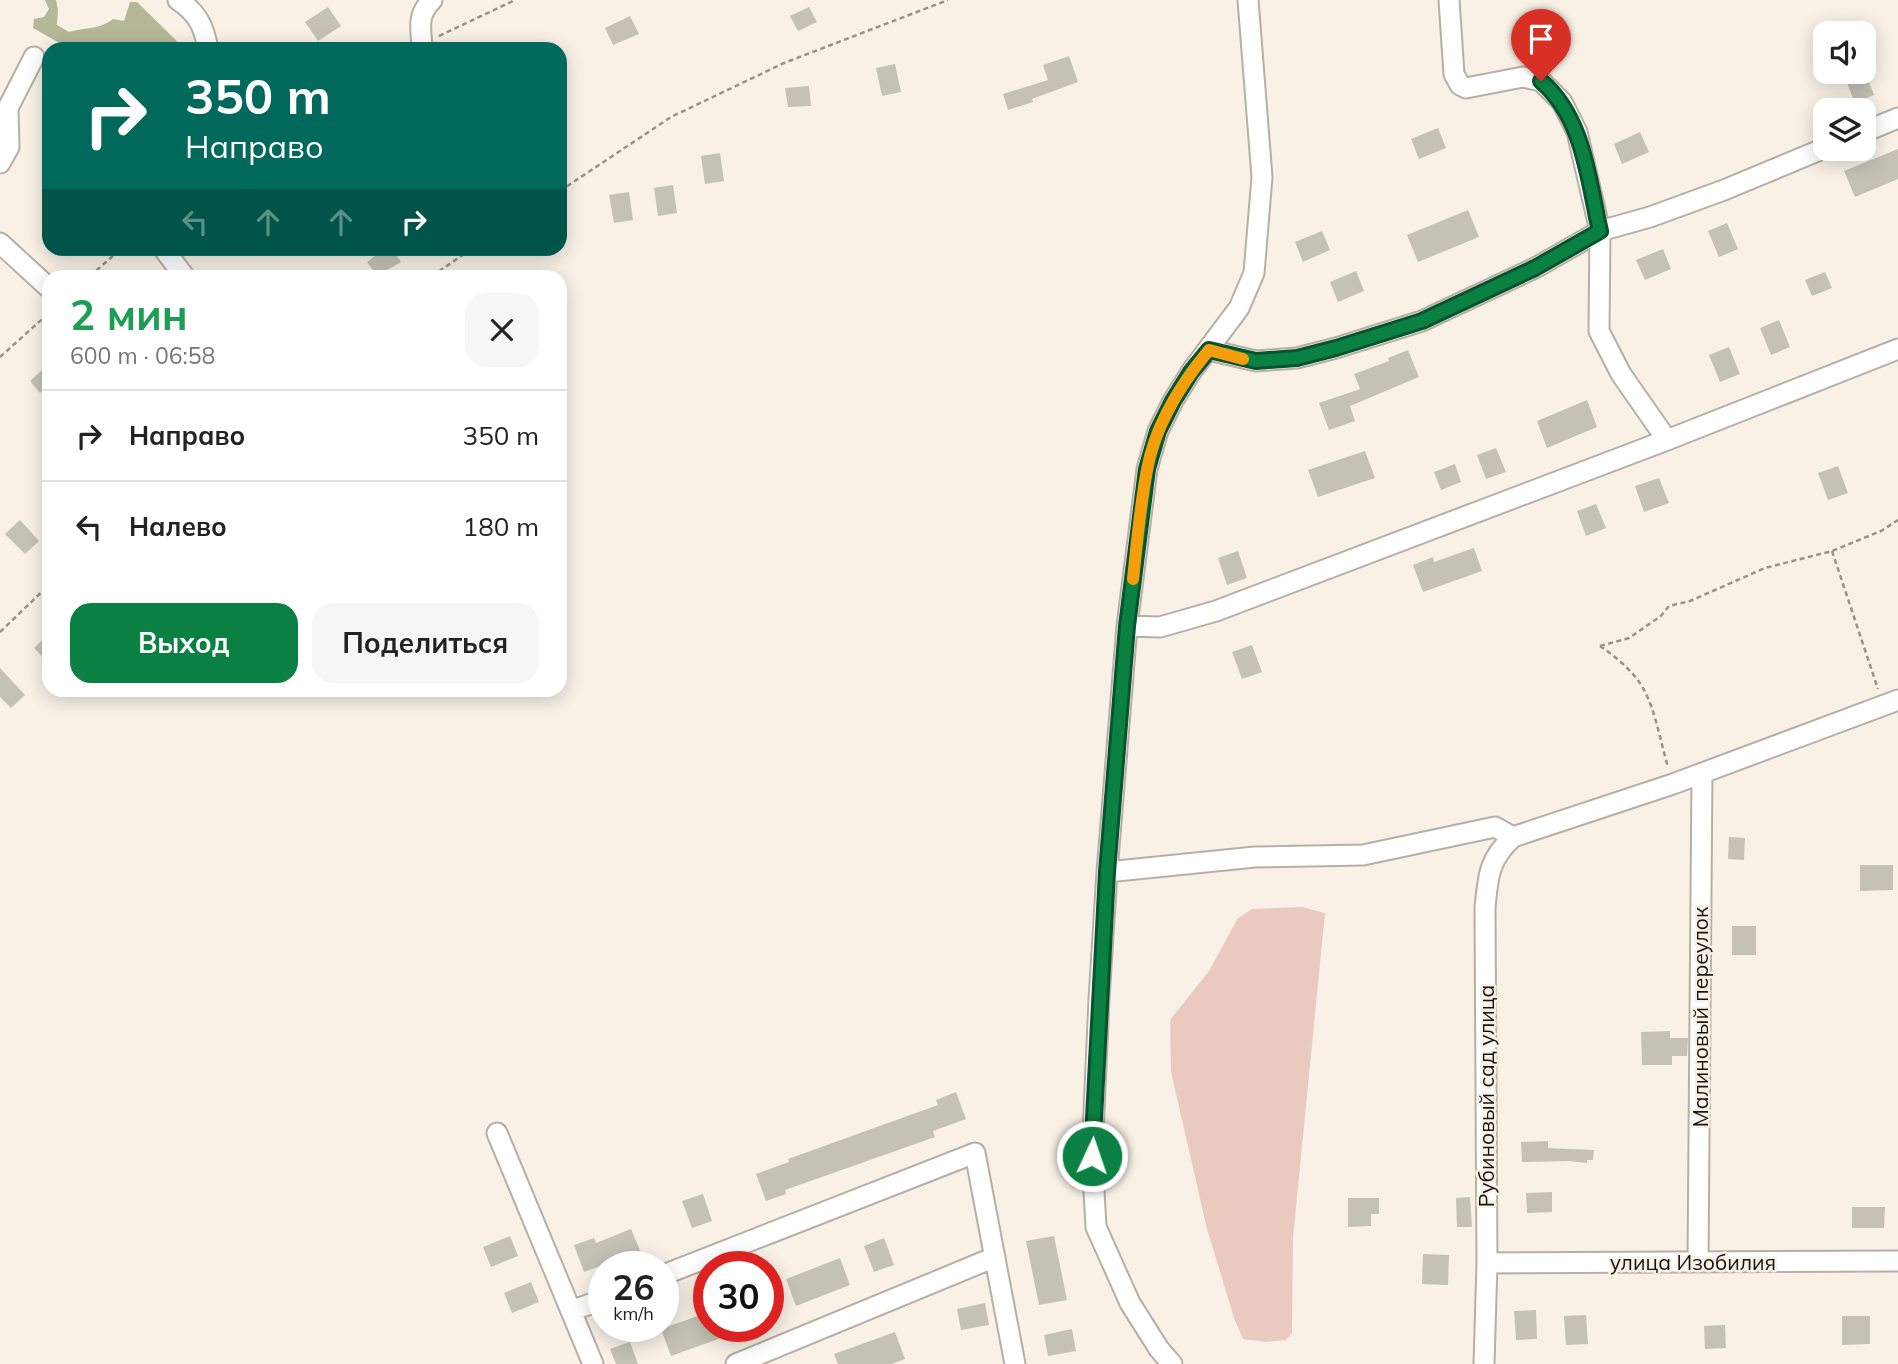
<!DOCTYPE html>
<html lang="ru">
<head>
<meta charset="utf-8">
<style>
  :root { --surface:#fff; --page:#f6f6f6; --text:#222; --muted:#767676; --line:#e0e0e0; --accent:#0b8043 }
  body { margin:0; font-family:Mulish,sans-serif; background:var(--page); color:var(--text); height:100vh; display:flex; flex-direction:column; font-size:26px; white-space:nowrap }
  * { box-sizing:border-box; margin:0 }
  p { font-size:23px; color:var(--muted) }
  .icon { flex:none; width:38px; height:38px; fill:none; stroke:currentColor; stroke-width:2; stroke-linecap:round; stroke-linejoin:round }
  .map { position:relative; flex:1; overflow:hidden }
  .side { position:absolute; left:42px; top:270px; width:525px; height:427px; display:flex; flex-direction:column; background:var(--surface); border-radius:21px; box-shadow:0 4px 18px #0003 }
  .side>* { flex:none }
  .top-card { position:absolute; left:42px; top:42px; width:525px; height:214px; border-radius:21px; box-shadow:0 4px 18px #0003; background:#00695c; color:#fff; overflow:hidden }
  .tools { position:absolute; left:1813px; top:21px; display:grid; gap:14px }
  .tools a { display:grid; place-items:center; width:63px; height:63px; border-radius:14px; background:var(--surface); box-shadow:0 4px 18px #0003; font-size:35px }
  .speed { position:absolute; left:588px; top:1251px; display:flex; gap:14px; font-size:35px; font-weight:700; text-align:center }
  .speed>* { display:grid; place-content:center; width:91px; height:91px; border-radius:50%; background:var(--surface); box-shadow:0 4px 18px #0003; line-height:1 }
  .speed small { font-size:18px; font-weight:400 }
  .speed .limit { border:10px solid #d22; background:#fff; color:#111 }
  .pin { position:absolute; display:grid; place-items:center; width:60px; height:60px; color:#fff; margin:-72px -30px; border-radius:50% 50% 50% 0; rotate:-45deg; box-shadow:0 0 7px #0007 }
  .pin .icon { rotate:45deg }
  .me { position:absolute; width:77px; margin:-38px; rotate:3deg; stroke-linejoin:round; filter:drop-shadow(0 0 5px #0008) }
  .turn { display:flex; align-items:center; gap:24px; height:147px; padding:0 28px; font-size:32px }
  .turn .icon { width:91px; height:91px; stroke-width:2.5 }
  .turn b { display:block; font-size:49px; line-height:60px }
  .lanes { display:flex; align-items:center; height:66px; padding:0 28px; background:#0003; justify-content:center; gap:35px; direction:ltr }
  .lanes .off { opacity:.35 }
  .round { display:grid; place-items:center; flex:none; width:74px; height:74px; border-radius:21px; background:var(--page) }
  .summary { display:flex; align-items:center; justify-content:space-between; height:119px; padding:0 28px }
  h1 { font-size:42px; font-weight:700; line-height:52px; color:#1e9e55 }
  .primary-button { display:flex; gap:14px; margin-top:auto; padding:14px 28px }
  .primary-button a { flex:1; height:80px; border-radius:21px; background:var(--accent); color:#fff; font-size:28px; font-weight:700; line-height:80px; text-align:center }
  .primary-button a+a { background:var(--page); color:var(--text) }
  ul { padding:0; list-style:none }
  li { display:flex; align-items:center; gap:21px; height:91px; padding:0 28px; border-top:2px solid var(--line) }
  li div { flex:1 }
  li b { display:block; font-size:26px }
  li em { font-style:normal }
  .map>svg:first-child { display:block }
  .green { fill:#eacac0 }
  .water { fill:#b5b896 }
  .building { fill:#c5c2b5 }
  .lines { fill:none; stroke-linecap:round; stroke-linejoin:round }
  .minor-casing { stroke:#b7afa5; stroke-width:23 }
  .path { stroke:#98928b; stroke-width:2.5; stroke-dasharray:5 3.5; stroke-linecap:butt }
  .minor { stroke:#fff; stroke-width:19 }
  .route-casing { stroke:#07532c; stroke-width:18 }
  .route { stroke:#0b8043; stroke-width:12 }
  .slow { stroke:#f59e0b; stroke-width:12 }
  .labels { text-anchor:middle; dominant-baseline:central; stroke-width:5; stroke-linejoin:round; paint-order:stroke }
  .street-label { font-size:21px; fill:#15120f; stroke:#f9f1e6 }
</style>
</head>
<body>
<div class="map">
<svg width="1898" height="1364" viewBox="0 0 1898 1364">
  <rect width="100%" height="100%" fill="#f9f1e6"/>
  <!-- green -->
  <path class="green" d="M1302,907L1325,913L1293,1238L1292,1333L1286,1340L1266,1342L1243,1339L1234,1318L1207,1229L1171,1072L1170,1020L1209,971L1238,918L1252,909Z"/>
  <!-- water -->
  <path class="water" d="M45,0H56L58,10L57,25L69,32C85,27 99,30 113,19L124,21L130,2H137L185,49H70L33,28L34,19L44,17L49,9Z"/>
  <!-- building -->
  <path class="building" d="M328,7L341,26L318,41L305,22Z
    M809,7L817,22L798,31L790,16Z
    M630,16L639,34L613,45L605,28Z
    M1069,56L1078,82L1032,99L1033,102L1008,110L1003,94L1048,80L1043,65Z
    M895,64L901,92L882,96L876,68Z
    M1864,70L1874,95L1855,103L1844,76L1855,72H1864Z
    M809,86L811,106L788,107L785,88Z
    M1438,128L1446,148L1419,159L1411,139Z
    M1640,132L1649,152L1622,164L1614,144Z
    M1898,149V179L1855,197L1844,171Z
    M720,153L724,181L705,184L701,156Z
    M673,185L677,213L658,216L654,188Z
    M629,192L633,220L614,223L609,195Z
    M1468,210L1479,237L1418,262L1407,235Z
    M1727,223L1738,249L1719,257L1708,231Z
    M1322,231L1330,250L1303,262L1295,242Z
    M386,248H392L401,262L377,276L367,262Z
    M1663,249L1671,269L1645,280L1636,260Z
    M1356,271L1364,291L1338,302L1330,282Z
    M1825,272L1832,288L1812,296L1805,280Z
    M1779,320L1790,347L1771,355L1760,328Z
    M1729,347L1740,374L1720,382L1709,355Z
    M1408,350L1419,377L1350,406L1355,421L1329,430L1319,403L1360,389L1354,374L1389,361L1388,358Z
    M42,370L49,377V385L40,393L30,381Z
    M1587,400L1597,427L1547,448L1537,421Z
    M1496,448L1506,472L1486,479L1477,455Z
    M1365,451L1375,478L1318,497L1308,470Z
    M1455,464L1461,482L1441,490L1434,472Z
    M1838,466L1848,493L1828,500L1818,473Z
    M1659,478L1669,503L1644,512L1635,486Z
    M1596,504L1606,528L1586,536L1577,511Z
    M20,520L39,541L25,554L5,534Z
    M1474,548L1482,571L1423,592L1413,565L1433,557L1434,562Z
    M1238,551L1247,578L1227,585L1218,558Z
    M49,634V664L34,648Z
    M1252,645L1262,672L1242,679L1232,652Z
    M0,668L25,695L11,708L0,697Z
    M1729,837L1745,838L1744,860L1728,859Z
    M1860,865H1893V890L1860,891Z
    M1732,926H1756V955H1732Z
    M1670,1031V1038H1688L1687,1056H1672V1065H1642L1641,1032Z
    M956,1092L966,1119L933,1131L935,1137L785,1190L786,1194L766,1201L756,1174L789,1162L788,1159L938,1105L936,1100Z
    M1548,1141V1148L1594,1150L1593,1160H1587V1163L1569,1161L1522,1162L1521,1142Z
    M1552,1192V1212L1527,1213L1526,1193Z
    M703,1194L712,1221L692,1228L682,1201Z
    M1470,1197L1472,1227H1457L1456,1198Z
    M1348,1198H1379V1214H1371V1226L1348,1227Z
    M1852,1207H1885L1884,1228H1852Z
    M631,1229L642,1255L622,1263L620,1259L584,1272L574,1245L594,1238L596,1243Z
    M510,1236L518,1256L491,1267L483,1247Z
    M1054,1236L1067,1300L1039,1305L1026,1241Z
    M884,1238L894,1265L874,1272L864,1246Z
    M1423,1254L1449,1255L1448,1285L1422,1284Z
    M840,1258L850,1285L796,1306L786,1279Z
    M531,1282L539,1302L512,1313L504,1293Z
    M985,1303L989,1325L961,1330L957,1309Z
    M1536,1310L1537,1339L1516,1340L1514,1311Z
    M709,1312V1326L749,1328L671,1356L661,1329Z
    M1586,1315L1588,1344L1566,1345L1564,1316Z
    M1842,1316H1870V1344L1842,1345Z
    M1725,1325L1726,1348L1705,1349L1704,1326Z
    M1072,1329L1076,1351L1048,1356L1044,1335Z
    M895,1332L905,1359L892,1364H838L834,1354Z
    M630,1342L638,1364H616L610,1349Z"/>
  <g class="lines">
    <!-- minor casing -->
    <g class="minor-casing">
      <path id="minor" d="M178,0C198,13 204,27 208,49
        M1449,0L1454,74L1460,85L1466,88L1523,77L1541,81L1562,102L1577,132L1600,231L1599,331L1621,374L1667,440
        M422,45C420,26 418,14 432,0
        M1864,132L1898,118
        M0,163L9,147L8,108L34,57
        M0,243L49,288
        M163,248L184,276
        M1209,350L1256,361L1297,358L1336,348L1422,321L1535,268L1600,231L1650,217L1724,190L1825,148
        M1127,626L1160,627L1216,611L1667,440L1898,349
        M1107,872L1255,857L1363,855L1495,827L1513,837
        M497,1133L571,1311
        M1698,1261L1702,773
        M1487,1263L1898,1261
        M663,1275L975,1153L1015,1364
        M593,1364L571,1311L604,1299
        M736,1364L995,1257
        M1172,1364L1159,1349L1130,1303L1096,1227L1092,1156L1099,999L1107,872L1127,626L1147,469L1158,431L1173,401L1191,372L1239,308L1254,273L1262,177L1248,0
        M1484,1364L1487,1263L1485,908C1488,877 1488,860 1513,837L1673,784L1898,700"/>
    </g>
    <!-- path -->
    <path class="path" d="M439,36L515,0
      M560,191L671,117L784,63L948,0
      M90,276L122,248
      M432,276L473,248
      M0,357L49,313
      M1832,551L1878,689
      M0,632L49,585
      M1600,646L1629,638L1661,616L1669,606L1690,601L1765,568L1832,551L1881,531L1898,520
      M1600,646C1613,655 1627,666 1637,679C1654,700 1660,741 1668,767"/>
    <!-- minor -->
    <use href="#minor" class="minor"/>
  </g>
  <g class="lines">
    <!-- route casing -->
    <g class="route-casing">
      <path id="route" d="M1092,1156L1107,872L1127,626L1147,469L1158,431L1173,401L1191,372L1209,350L1256,361L1297,358L1336,348L1422,321L1535,268L1600,231C1588,179 1584,118 1541,81"/>
    </g>
    <!-- route -->
    <use href="#route" class="route"/>
    <!-- slow -->
    <path class="slow" d="M1133,579C1137,543 1140,506 1147,470C1155,425 1180,385 1209,350L1243,359"/>
  </g>
  <g class="labels">
    <!-- street labels -->
    <g class="street-label">
      <text transform="translate(1700 1017) rotate(-90)">Малиновый переулок</text>
      <text transform="translate(1486 1096) rotate(-90)">Рубиновый сад улица</text>
      <text x="1693" y="1262">улица Изобилия</text>
    </g>
  </g>
</svg>
<div class="tools">
<a><svg class="icon" aria-label="sound" viewBox="0 0 24 24"><path d="M4 9h4l5-4v14l-5-4H4zM17 9q2 3 0 6"/></svg></a>
<a><svg class="icon" aria-label="layers" viewBox="0 0 24 24"><path d="M12 4l9 5-9 5-9-5zM3 14l9 5 9-5"/></svg></a>
</div>
<div class="speed"><div>26<small>km/h</small></div><div class="limit">30</div></div>
<div class="pin" style="left:1541px;top:81px;background:#d93025"><svg class="icon" aria-label="arrive" viewBox="0 0 24 24"><path d="M6 21V4h12l-3 4 3 4H6"/></svg></div>
<svg class="me" style="left:1092px;top:1156px" viewBox="-20 -20 40 40"><circle r="17" fill="#0b8043" stroke="#fff" stroke-width="3"/><path d="M0-11L8 9 0 5-8 9z" fill="#fff"/></svg>
<div class="top-card">
<div class="turn"><svg class="icon" aria-label="right" viewBox="0 0 24 24"><path d="M7 20v-9h11M14 6l5 5-5 5"/></svg><div><b>350 m</b>Направо</div></div>
<div class="lanes"><svg class="icon off" aria-label="left" viewBox="0 0 24 24"><path d="M17 20v-9H6M10 6l-5 5 5 5"/></svg><svg class="icon off" aria-label="ahead" viewBox="0 0 24 24"><path d="M12 20V5M6 11l6-6 6 6"/></svg><svg class="icon off" aria-label="ahead" viewBox="0 0 24 24"><path d="M12 20V5M6 11l6-6 6 6"/></svg><svg class="icon" aria-label="right" viewBox="0 0 24 24"><path d="M7 20v-9h11M14 6l5 5-5 5"/></svg></div>
</div>
<section class="side">
<div class="summary"><div><h1>2 мин</h1><p>600 m · 06:58</p></div><a class="round"><svg class="icon" aria-label="close" viewBox="0 0 24 24"><path d="M6 6l12 12M18 6L6 18"/></svg></a></div>
<ul>
<li><svg class="icon" aria-label="right" viewBox="0 0 24 24"><path d="M7 20v-9h11M14 6l5 5-5 5"/></svg><div><b>Направо</b></div><em>350 m</em></li>
<li><svg class="icon" aria-label="left" viewBox="0 0 24 24"><path d="M17 20v-9H6M10 6l-5 5 5 5"/></svg><div><b>Налево</b></div><em>180 m</em></li>
</ul>
<div class="primary-button"><a>Выход</a><a>Поделиться</a></div>
</section>
</div>
</body>
</html>
